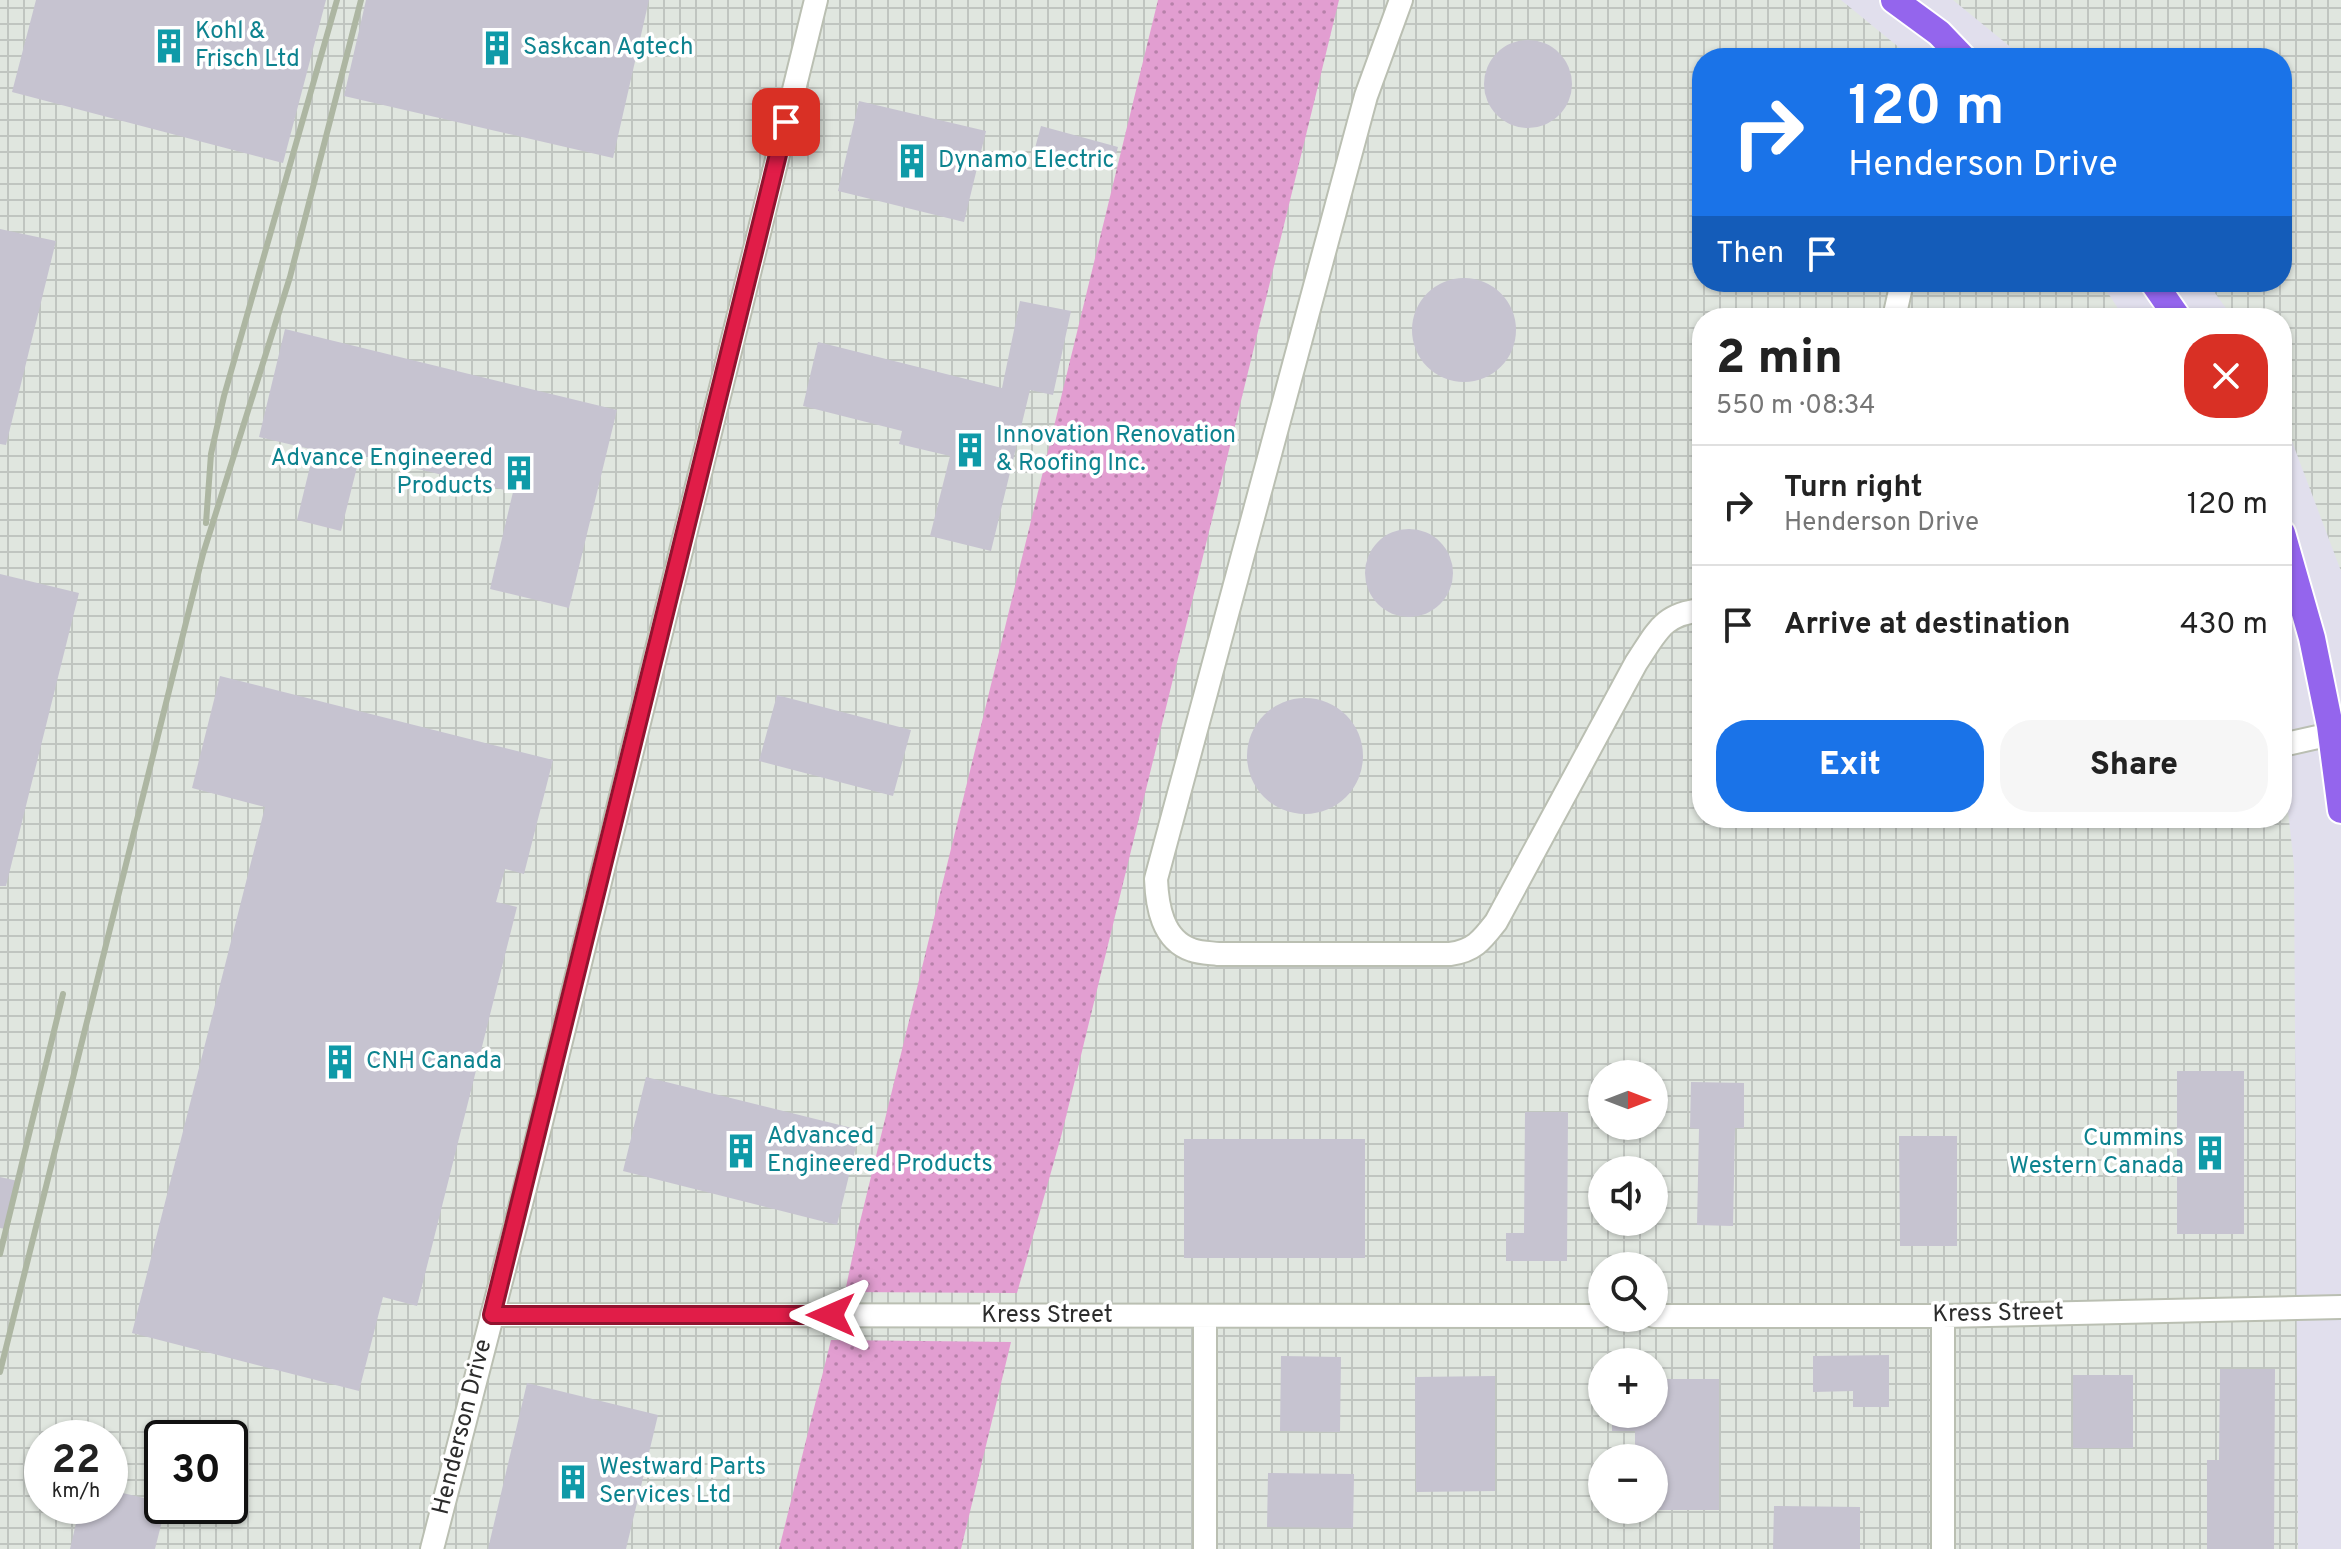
<!DOCTYPE html>
<html lang="en">
<head>
<meta charset="utf-8">
<style>
  :root { --surface:#fff; --page:#f6f6f6; --text:#222; --muted:#767676; --line:#e0e0e0; --accent:#1a73e8 }
  body { margin:0; font-family:Overpass,sans-serif; background:var(--page); color:var(--text); height:100vh; display:flex; flex-direction:column; font-size:30px; white-space:nowrap }
  * { box-sizing:border-box; margin:0 }
  p { font-size:26px; color:var(--muted) }
  .icon { flex:none; width:44px; height:44px; fill:none; stroke:currentColor; stroke-width:2; stroke-linecap:round; stroke-linejoin:round }
  .map { position:relative; flex:1; overflow:hidden }
  .side { position:absolute; left:1692px; top:308px; width:600px; height:520px; display:flex; flex-direction:column; background:var(--surface); border-radius:32px; box-shadow:0 2px 6px #0004 }
  .side>* { flex:none }
  .top-card { position:absolute; left:1692px; top:48px; width:600px; height:244px; border-radius:32px; box-shadow:0 2px 6px #0004; background:#1a73e8; color:#fff; overflow:hidden }
  .needle { width:52px; rotate:90deg }
  .controls { position:absolute; left:1588px; top:1060px; display:grid; gap:16px }
  .controls a { display:grid; place-items:center; width:80px; height:80px; border-radius:50%; background:var(--surface); box-shadow:0 2px 6px #0004; font-size:40px }
  .speed { position:absolute; left:24px; top:1420px; display:flex; gap:16px; font-size:40px; font-weight:700; text-align:center }
  .speed>* { display:grid; place-content:center; width:104px; height:104px; border-radius:50%; background:var(--surface); box-shadow:0 2px 6px #0004; line-height:1 }
  .speed small { font-size:20px; font-weight:400 }
  .speed .limit { border:4px solid #111; border-radius:12px; background:#fff; color:#111 }
  .pin { position:absolute; display:grid; place-items:center; width:68px; height:68px; color:#fff; margin:-34px; border-radius:16px; box-shadow:0 4px 12px #0006 }
  .me { position:absolute; width:88px; margin:-44px; rotate:270deg; stroke-linejoin:round; filter:drop-shadow(0 0 6px #0008) }
  .turn { display:flex; align-items:center; gap:28px; height:168px; padding:0 24px; font-size:36px }
  .turn .icon { width:104px; height:104px; stroke-width:2.5 }
  .turn b { display:block; font-size:56px; line-height:68px }
  .then { display:flex; align-items:center; height:76px; padding:0 24px; background:#0003; gap:16px; font-size:30px }
  .round { display:grid; place-items:center; flex:none; width:84px; height:84px; border-radius:32px; background:var(--page) }
  .headline { display:flex; align-items:center; justify-content:space-between; height:136px; padding:0 24px }
  h1 { font-size:48px; font-weight:800; line-height:60px }
  .cta { display:flex; gap:16px; margin-top:auto; padding:16px 24px }
  .cta a { flex:1; height:92px; border-radius:32px; background:var(--accent); color:#fff; font-size:32px; font-weight:800; line-height:92px; text-align:center }
  .cta a+a { background:var(--page); color:var(--text) }
  ul { padding:0; list-style:none }
  li { display:flex; align-items:center; gap:24px; height:120px; padding:0 24px; border-top:2px solid var(--line) }
  li div { flex:1 }
  li b { display:block; font-size:30px }
  li em { font-style:normal }
  .map>svg:first-child { display:block }
  .industrial { fill:url(#industrial-grid); fill-rule:evenodd }
  .grass { fill:url(#grass-dots) }
  .building { fill:#c6c3d0 }
  .lines { fill:none; stroke-linecap:round; stroke-linejoin:round }
  .minor-casing { stroke:#babfb2; stroke-width:26 }
  .major-casing { stroke:#fff; stroke-width:30 }
  .minor { stroke:#fff; stroke-width:22 }
  .major { stroke:#9465ed; stroke-width:26 }
  .rail { stroke:#adb6a2; stroke-width:6 }
  .route-casing { stroke:#92132f; stroke-width:20 }
  .route { stroke:#e11d48; stroke-width:14 }
  .labels { text-anchor:middle; dominant-baseline:central; stroke-width:7; stroke-linejoin:round; paint-order:stroke }
  .culture-label { font-size:24px; fill:#0d838f; stroke:#fff; text-anchor:start }
  .street-label { font-size:24px; fill:#2c2c2c; stroke:#fff }
</style>
</head>
<body>
<div class="map">
<svg width="2341" height="1549" viewBox="0 0 2341 1549">
  <defs>
    <pattern id="industrial-grid" width="8" height="8" patternUnits="userSpaceOnUse" patternTransform="scale(2)"><rect width="8" height="8" fill="#e0e6df"/><path d="M0 4h8M4 0v8" fill="none" stroke="#c0c5c0"/></pattern>
    <pattern id="grass-dots" width="8" height="8" patternUnits="userSpaceOnUse" patternTransform="scale(2)"><rect width="8" height="8" fill="#e29ed1"/><path d="M2 2h.1M6 6h.1" fill="none" stroke="#b781aa" stroke-width="1.8" stroke-linecap="round"/></pattern>
  </defs>
  <rect width="100%" height="100%" fill="#e1dfed"/>
  <!-- industrial -->
  <path class="industrial" d="M0,0H1841L1912,58H1702V282H2101L2124,318H1702V818H2282V757L2294,865L2298,1549H0ZM1602,1074H1654V1126H1602ZM1602,1170H1654V1222H1602ZM1602,1266H1654V1318H1602ZM1602,1362H1654V1414H1602ZM42,1438H110V1506H42ZM162,1438H230V1506H162ZM1602,1458H1654V1510H1602Z
    M1953,0H2341V571L2282,415V318H2233L2207,282H2282V58H2024Z"/>
  <!-- grass -->
  <path class="grass" d="M1158,0H1339L1062,1133L1017,1293L845,1292L858,1230Z
    M831,1340L1011,1342L961,1549H779Z"/>
  <!-- building -->
  <path class="building" d="M36,0H326L283,163L12,92Z
    M366,0H649L613,158L344,96Z
    M1484 84a44 44 0 1 1 88 0a44 44 0 1 1-88 0Z
    M859,101L986,131L964,222L838,191Z
    M1041,126L1118,147L1112,169L1035,148Z
    M0,229L56,241L6,445L0,444Z
    M1412 330a52 52 0 1 1 104 0a52 52 0 1 1-104 0Z
    M1020,301L1071,311L1053,395L1030,390L991,551L930,536L950,456L899,444L902,431L803,406L818,342L1002,388Z
    M285,329L617,410L569,608L490,589L513,492L360,455L341,531L297,520L314,450L259,437Z
    M1365 573a44 44 0 1 1 88 0a44 44 0 1 1-88 0Z
    M0,574L79,593L6,886H0Z
    M220,676L553,760L524,874L505,869L496,902L517,907L417,1306L383,1297L359,1391L132,1333L265,807L192,788Z
    M777,695L911,730L893,796L759,761Z
    M1247 756a58 58 0 1 1 116 0a58 58 0 1 1-116 0Z
    M2177,1071H2244V1234H2177Z
    M646,1077L860,1130L837,1225L623,1171Z
    M1691,1082L1744,1083V1128H1735L1733,1226L1697,1225L1699,1129L1690,1128Z
    M1525,1112H1568L1567,1261H1506V1233H1524Z
    M1899,1136H1957V1246H1900Z
    M1184,1139H1365V1258H1184Z
    M0,1177L18,1181L5,1229L0,1228Z
    M1889,1355V1407H1853V1391L1813,1392V1356Z
    M1281,1356L1341,1357L1340,1432L1280,1431Z
    M2220,1369H2275L2274,1549H2207V1460H2219Z
    M2073,1375H2133V1448H2073Z
    M1495,1376V1491L1416,1492L1415,1377Z
    M1654,1379H1719V1510H1654V1458H1635V1431H1612V1414H1654Z
    M527,1383L658,1415L626,1549H488Z
    M1268,1473L1354,1474L1353,1528L1267,1527Z
    M110,1490L161,1502L156,1520L162,1521L155,1549H70L77,1519L45,1511L46,1506H110Z
    M1774,1506L1860,1507V1549H1773Z"/>
  <g class="lines">
    <!-- minor casing -->
    <g class="minor-casing">
      <path id="minor" d="M1401,0L1366,96L1156,879C1157,905 1162,940 1192,950C1200,953 1210,953 1218,954H1450C1474,951 1482,940 1496,922L1636,663C1657,632 1662,614 1702,610
        M1894,318L1902,282
        M2282,745L2331,734
        M492,1315L1602,1316
        M1654,1316H1943L2341,1307
        M1943,1316V1549
        M432,1549L524,1192L816,0
        M1205,1549V1317"/>
    </g>
    <!-- major casing -->
    <g class="major-casing">
      <path id="major" d="M1894,0L1939,33L1963,58
        M2153,282L2178,318
        M2282,533L2312,638L2330,726L2341,810"/>
    </g>
    <!-- minor -->
    <use href="#minor" class="minor"/>
    <!-- major -->
    <use href="#major" class="major"/>
    <!-- rail -->
    <path class="rail" d="M206,523L211,454L224,396L337,0
      M0,1254L63,994
      M0,1372L203,554L290,277L361,0"/>
  </g>
  <g class="lines">
    <!-- route casing -->
    <g class="route-casing">
      <path id="route" d="M786,122L492,1315H831"/>
    </g>
    <!-- route -->
    <use href="#route" class="route"/>
  </g>
  <!-- icons -->
  <defs>
    <g id="building-bare" transform="scale(2.76)"><path d="M-4-6H4V6H1V3H-1V6H-4ZM-2.5-4.3h1.7v1.8h-1.7ZM.8-4.3h1.7v1.8H.8ZM-2.5-1h1.7V.8h-1.7ZM.8-1h1.7V.8H.8Z" fill="#0f9aa8" stroke="#fff" stroke-width="2.5" paint-order="stroke"/></g>
  </defs>
  <g fill-rule="evenodd">
    <use href="#building-bare" x="169" y="46"/>
    <use href="#building-bare" x="497" y="48"/>
    <use href="#building-bare" x="912" y="161"/>
    <use href="#building-bare" x="970" y="450"/>
    <use href="#building-bare" x="519" y="473"/>
    <use href="#building-bare" x="340" y="1062"/>
    <use href="#building-bare" x="741" y="1151"/>
    <use href="#building-bare" x="2210" y="1153"/>
    <use href="#building-bare" x="573" y="1482"/>
  </g>
  <g class="labels">
    <!-- culture labels -->
    <g class="culture-label">
      <text x="195" y="32">Kohl &amp;<tspan x="195" dy="28">Frisch Ltd</tspan></text>
      <text x="523" y="48">Saskcan Agtech</text>
      <text x="938" y="161">Dynamo Electric</text>
      <text x="996" y="436">Innovation Renovation<tspan x="996" dy="28">&amp; Roofing Inc.</tspan></text>
      <text x="493" y="459" text-anchor="end">Advance Engineered<tspan x="493" dy="28">Products</tspan></text>
      <text x="366" y="1062">CNH Canada</text>
      <text x="767" y="1137">Advanced<tspan x="767" dy="28">Engineered Products</tspan></text>
      <text x="2184" y="1139" text-anchor="end">Cummins<tspan x="2184" dy="28">Western Canada</tspan></text>
      <text x="599" y="1468">Westward Parts<tspan x="599" dy="28">Services Ltd</tspan></text>
    </g>
    <!-- street labels -->
    <g class="street-label">
      <text transform="translate(1998 1314) rotate(-1)">Kress Street</text>
      <text x="1047" y="1316">Kress Street</text>
      <text transform="translate(463 1427) rotate(-76)">Henderson Drive</text>
    </g>
  </g>
</svg>
<div class="controls">
<a><svg class="needle" viewBox="-14 -14 28 28"><path d="M0-13l5 13h-10z" fill="#e53935"/><path d="M0 13l5-13h-10z" fill="#767676"/></svg></a>
<a><svg class="icon" aria-label="sound" viewBox="0 0 24 24"><path d="M4 9h4l5-4v14l-5-4H4zM17 9q2 3 0 6"/></svg></a>
<a><svg class="icon" aria-label="search" viewBox="0 0 24 24"><circle cx="10" cy="10" r="6"/><path d="M15 15l6 6"/></svg></a>
<a>+</a>
<a>−</a>
</div>
<div class="speed"><div>22<small>km/h</small></div><div class="limit">30</div></div>
<div class="pin" style="left:786px;top:122px;background:#d93025"><svg class="icon" aria-label="arrive" viewBox="0 0 24 24"><path d="M6 21V4h12l-3 4 3 4H6"/></svg></div>
<svg class="me" style="left:831px;top:1315px" viewBox="-20 -20 40 40"><path d="M0-17L14 15 0 8-14 15z" fill="#e11d48" stroke="#fff" stroke-width="4"/></svg>
<div class="top-card">
<div class="turn"><svg class="icon" aria-label="right" viewBox="0 0 24 24"><path d="M7 20v-9h11M14 6l5 5-5 5"/></svg><div><b>120 m</b>Henderson Drive</div></div>
<div class="then">Then<svg class="icon" aria-label="arrive" viewBox="0 0 24 24"><path d="M6 21V4h12l-3 4 3 4H6"/></svg></div>
</div>
<section class="side">
<div class="headline"><div><h1>2 min</h1><p>550 m · 08:34</p></div><a class="round" style="background:#d93025;color:#fff"><svg class="icon" aria-label="close" viewBox="0 0 24 24"><path d="M6 6l12 12M18 6L6 18"/></svg></a></div>
<ul>
<li><svg class="icon" aria-label="right" viewBox="0 0 24 24"><path d="M7 20v-9h11M14 6l5 5-5 5"/></svg><div><b>Turn right</b><p>Henderson Drive</p></div><em>120 m</em></li>
<li><svg class="icon" aria-label="arrive" viewBox="0 0 24 24"><path d="M6 21V4h12l-3 4 3 4H6"/></svg><div><b>Arrive at destination</b></div><em>430 m</em></li>
</ul>
<div class="cta"><a>Exit</a><a>Share</a></div>
</section>
</div>
</body>
</html>
